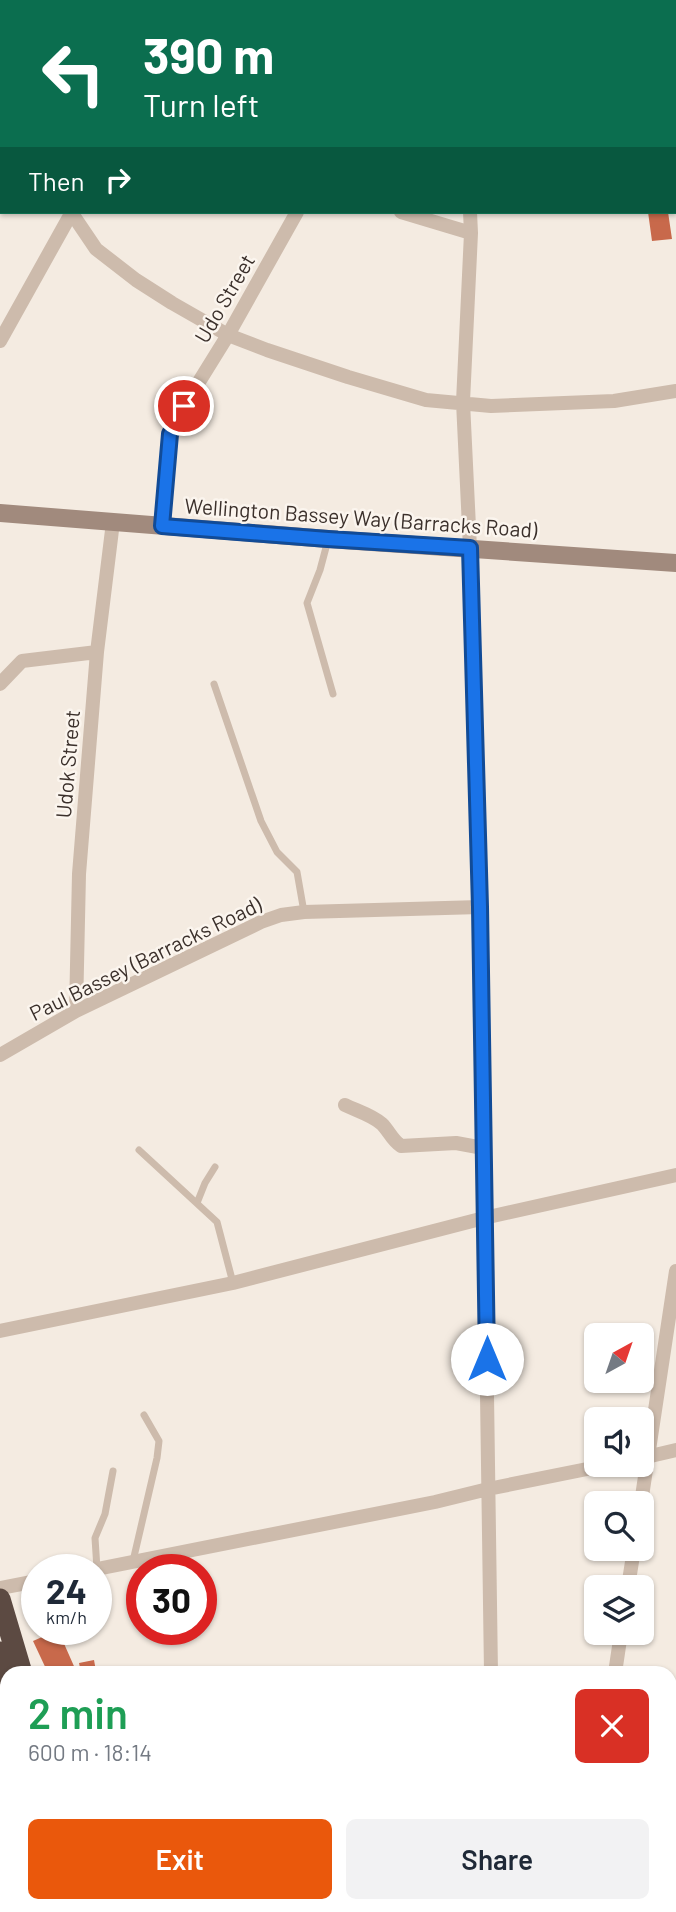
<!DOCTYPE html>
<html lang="en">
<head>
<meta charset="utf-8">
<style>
  :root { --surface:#fff; --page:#f2f2f3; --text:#1f2937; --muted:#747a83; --accent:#ea580c }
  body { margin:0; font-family:Barlow,sans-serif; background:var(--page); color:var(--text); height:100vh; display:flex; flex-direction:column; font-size:26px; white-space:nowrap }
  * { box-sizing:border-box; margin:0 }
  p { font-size:23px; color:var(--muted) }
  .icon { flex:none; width:38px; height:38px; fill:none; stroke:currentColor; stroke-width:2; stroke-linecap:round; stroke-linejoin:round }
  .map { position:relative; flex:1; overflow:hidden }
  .sheet { position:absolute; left:0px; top:1666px; width:677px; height:247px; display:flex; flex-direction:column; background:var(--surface); border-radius:21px 21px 0 0; box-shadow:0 2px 5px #0004 }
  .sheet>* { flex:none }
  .top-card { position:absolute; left:0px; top:0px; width:677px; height:214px; box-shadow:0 2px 5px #0004; background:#0b6e4f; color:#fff; overflow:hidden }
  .needle { width:46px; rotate:40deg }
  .controls { position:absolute; left:584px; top:1323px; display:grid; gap:14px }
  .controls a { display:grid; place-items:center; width:70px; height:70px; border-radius:10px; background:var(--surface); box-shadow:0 2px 5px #0004; font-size:35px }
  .speed { position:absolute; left:21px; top:1554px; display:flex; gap:14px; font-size:35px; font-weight:700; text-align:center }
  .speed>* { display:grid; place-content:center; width:91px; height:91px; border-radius:50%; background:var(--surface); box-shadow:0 2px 5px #0004; line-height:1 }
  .speed small { font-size:18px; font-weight:400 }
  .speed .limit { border:10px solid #d22; background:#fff; color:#111 }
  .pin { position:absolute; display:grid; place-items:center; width:60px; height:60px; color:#fff; margin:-30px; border:4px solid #fff; border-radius:50%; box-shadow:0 2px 7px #0007 }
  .me { position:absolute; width:77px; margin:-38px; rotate:0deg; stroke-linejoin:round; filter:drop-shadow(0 0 5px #0008) }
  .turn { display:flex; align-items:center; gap:24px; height:147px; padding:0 28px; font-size:32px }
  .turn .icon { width:91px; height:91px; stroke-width:2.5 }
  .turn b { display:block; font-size:49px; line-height:60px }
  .then { display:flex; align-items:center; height:66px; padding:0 28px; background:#0003; gap:14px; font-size:26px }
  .round { display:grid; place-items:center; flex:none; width:74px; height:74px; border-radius:10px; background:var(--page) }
  .overview { display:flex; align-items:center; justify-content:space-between; height:119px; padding:0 28px }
  h1 { font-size:42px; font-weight:600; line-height:52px; color:#1e9e55 }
  .cta { display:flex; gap:14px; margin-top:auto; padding:14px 28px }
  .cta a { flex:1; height:80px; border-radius:10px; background:var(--accent); color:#fff; font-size:28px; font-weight:600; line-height:80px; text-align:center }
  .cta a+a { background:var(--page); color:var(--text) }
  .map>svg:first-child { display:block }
  .building { fill:#c8694b }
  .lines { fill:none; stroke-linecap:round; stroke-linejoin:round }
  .lane { stroke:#cdbbac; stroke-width:7 }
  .street { stroke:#cdbbac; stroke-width:14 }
  .secondary { stroke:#a18a7d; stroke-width:18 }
  .highway { stroke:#5c4a42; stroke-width:21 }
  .route-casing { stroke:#114b97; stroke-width:18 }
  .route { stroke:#1a73e8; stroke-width:12 }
  .labels { text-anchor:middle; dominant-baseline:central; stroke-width:5; stroke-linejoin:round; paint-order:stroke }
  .street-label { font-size:21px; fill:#3b302b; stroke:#fbf5ee }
</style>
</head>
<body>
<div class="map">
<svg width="676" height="1912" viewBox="0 0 676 1912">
  <rect width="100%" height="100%" fill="#f4ebe1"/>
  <!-- building -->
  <path class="building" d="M648,212H668L672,239L652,241Z
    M58,1630L77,1673H48L33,1641Z
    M94,1660L96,1671L81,1673L79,1663Z
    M0,1732L7,1748V1750L0,1753Z
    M7,1821V1841L0,1845V1825Z
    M0,1873L7,1880V1906H34L40,1912H0L2,1910L0,1907Z
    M149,1906H166L162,1912H144Z
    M182,1906H205L200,1912H186Z"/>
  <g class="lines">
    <!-- lane -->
    <path class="lane" d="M328,540L320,570L307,603L333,694
      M214,684L261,821L277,852L297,872L304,912
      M139,1150L217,1222L233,1283
      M197,1203L205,1183L215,1167
      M133,1561L157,1458L159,1441L144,1415
      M97,1569L95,1538L105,1514L113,1471"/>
    <!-- street -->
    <path class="street" d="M493,2V0
      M0,93L2,96
      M71,212L96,249L136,280L172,303L228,335L267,350L348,377L426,400L491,406L614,401L676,391
      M401,212L471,233
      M470,212L471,233L463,402L470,548L480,907L491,1673
      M0,341L72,212
      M162,526L170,434L184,406L228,335L297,212
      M0,684L22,661L97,652
      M76,1011L79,874L97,652L113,522
      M0,1055L76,1011L261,922L281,915L304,912L480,907
      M345,1105C357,1111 372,1115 382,1124C389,1131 392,1140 401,1146L456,1143L483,1148
      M0,1331L233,1283L484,1218L676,1175
      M642,1458L676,1450
      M641,1503L676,1271
      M92,1570L435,1502L488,1489L607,1465
      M628,1587L634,1549
      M0,1588L37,1581
      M615,1673L621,1633
      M670,1729H676
      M504,1906V1912
      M586,1912V1906"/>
    <!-- secondary -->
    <path class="secondary" d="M0,513L328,539L676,563
      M0,1869L7,1875
      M43,1906L51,1912"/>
    <!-- highway -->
    <path class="highway" d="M0,1599L22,1673
      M0,1652L7,1676
      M68,1906L69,1912
      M89,1906L91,1912"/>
  </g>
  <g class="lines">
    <!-- route casing -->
    <g class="route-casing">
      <path id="route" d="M184,406L170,434L162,526L328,539L470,548L480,907L487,1359"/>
    </g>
    <!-- route -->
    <use href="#route" class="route"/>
  </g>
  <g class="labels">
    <!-- street labels -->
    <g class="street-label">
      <text transform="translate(224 298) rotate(-60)">Udo Street</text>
      <text transform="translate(361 517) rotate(4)">Wellington Bassey Way (Barracks Road)</text>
      <text transform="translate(67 764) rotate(-85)">Udok Street</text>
      <text transform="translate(145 958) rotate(-26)">Paul Bassey (Barracks Road)</text>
    </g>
  </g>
</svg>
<div class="controls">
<a><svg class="needle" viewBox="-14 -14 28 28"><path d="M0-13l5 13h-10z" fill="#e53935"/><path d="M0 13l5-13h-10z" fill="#747a83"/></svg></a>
<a><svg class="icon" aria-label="sound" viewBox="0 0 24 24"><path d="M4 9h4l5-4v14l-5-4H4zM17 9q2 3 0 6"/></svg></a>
<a><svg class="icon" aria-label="search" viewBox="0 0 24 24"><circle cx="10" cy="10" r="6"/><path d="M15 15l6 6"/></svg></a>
<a><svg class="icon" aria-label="layers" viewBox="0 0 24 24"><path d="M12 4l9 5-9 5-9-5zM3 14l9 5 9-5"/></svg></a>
</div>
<div class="speed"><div>24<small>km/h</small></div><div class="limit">30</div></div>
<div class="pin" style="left:184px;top:406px;background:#d93025"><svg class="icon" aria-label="arrive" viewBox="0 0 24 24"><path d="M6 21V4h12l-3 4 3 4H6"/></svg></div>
<svg class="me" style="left:487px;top:1359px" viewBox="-20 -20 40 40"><circle r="19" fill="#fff"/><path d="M0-13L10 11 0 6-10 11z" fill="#1a73e8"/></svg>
<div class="top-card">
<div class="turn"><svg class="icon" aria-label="left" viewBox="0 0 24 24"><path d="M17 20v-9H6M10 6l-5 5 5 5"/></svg><div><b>390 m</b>Turn left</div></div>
<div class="then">Then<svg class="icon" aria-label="right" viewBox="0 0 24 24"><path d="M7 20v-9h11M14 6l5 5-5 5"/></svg></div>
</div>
<section class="sheet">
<div class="overview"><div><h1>2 min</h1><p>600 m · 18:14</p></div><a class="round" style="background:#d93025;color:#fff"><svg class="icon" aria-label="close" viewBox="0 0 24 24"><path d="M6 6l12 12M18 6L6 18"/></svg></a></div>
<div class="cta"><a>Exit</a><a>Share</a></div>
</section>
</div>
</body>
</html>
